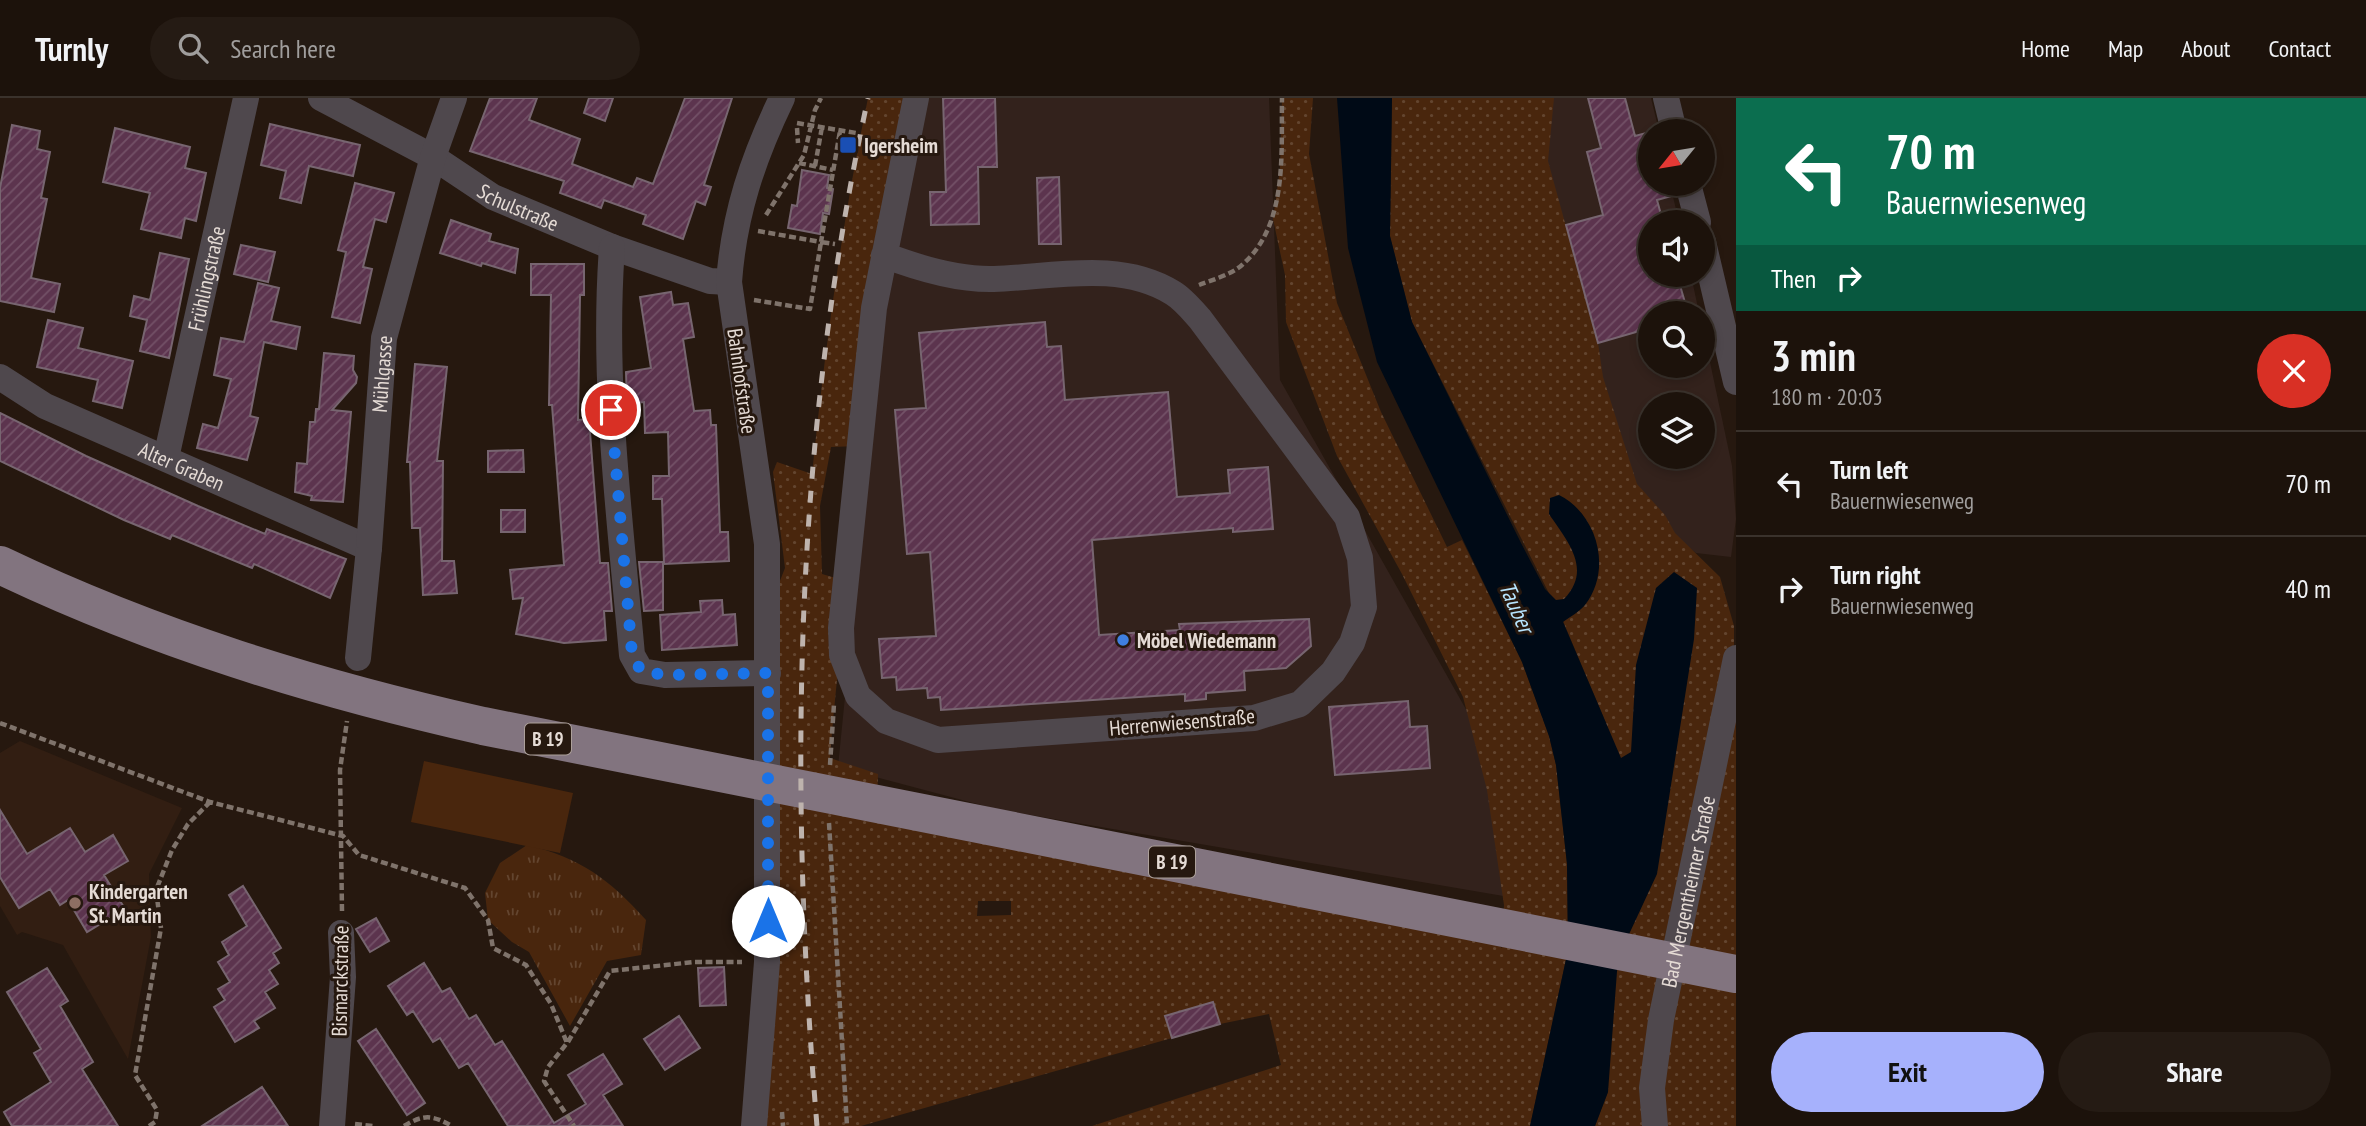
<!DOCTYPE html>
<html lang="en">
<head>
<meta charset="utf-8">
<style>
  :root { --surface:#1c120b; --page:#251b14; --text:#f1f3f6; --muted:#a09e9d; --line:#3a322c; --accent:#a6b1fc }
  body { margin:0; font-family:"PT Sans Narrow",sans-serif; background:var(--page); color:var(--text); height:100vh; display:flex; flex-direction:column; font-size:26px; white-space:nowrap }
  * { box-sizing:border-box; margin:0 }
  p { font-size:23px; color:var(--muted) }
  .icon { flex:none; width:38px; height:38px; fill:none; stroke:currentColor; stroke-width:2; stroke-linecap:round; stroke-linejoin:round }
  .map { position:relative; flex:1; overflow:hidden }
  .sheet { display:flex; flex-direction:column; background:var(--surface); width:630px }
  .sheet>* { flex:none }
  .top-card { background:#0b6e4f; color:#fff; overflow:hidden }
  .needle { width:46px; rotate:240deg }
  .controls { position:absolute; left:1638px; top:21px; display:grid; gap:14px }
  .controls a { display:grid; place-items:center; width:77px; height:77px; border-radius:50%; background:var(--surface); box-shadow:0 4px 10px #0003,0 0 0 2px var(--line); font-size:35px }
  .pin { position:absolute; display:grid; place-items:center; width:60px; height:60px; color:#fff; margin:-30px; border:4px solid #fff; border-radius:50%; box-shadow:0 2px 7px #0007 }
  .me { position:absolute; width:77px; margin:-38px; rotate:0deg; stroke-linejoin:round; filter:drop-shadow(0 0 5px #0008) }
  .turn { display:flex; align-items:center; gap:24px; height:147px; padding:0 35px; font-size:32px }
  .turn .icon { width:91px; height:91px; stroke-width:2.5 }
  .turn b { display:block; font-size:49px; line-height:60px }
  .then { display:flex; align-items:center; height:66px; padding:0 35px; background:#0003; gap:14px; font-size:26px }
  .round { display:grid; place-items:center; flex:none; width:74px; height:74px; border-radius:37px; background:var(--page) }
  .head { display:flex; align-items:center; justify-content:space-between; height:119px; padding:0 35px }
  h1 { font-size:42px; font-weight:600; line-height:52px }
  .action { display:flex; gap:14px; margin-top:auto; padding:14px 35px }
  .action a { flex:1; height:80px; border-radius:42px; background:var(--accent); color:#111; font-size:28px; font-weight:600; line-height:80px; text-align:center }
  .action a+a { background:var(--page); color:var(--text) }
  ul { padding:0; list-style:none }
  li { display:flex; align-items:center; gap:21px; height:105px; padding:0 35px; border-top:2px solid var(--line) }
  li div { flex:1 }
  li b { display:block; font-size:26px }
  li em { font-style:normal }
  header { display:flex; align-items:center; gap:42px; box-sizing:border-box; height:98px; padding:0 35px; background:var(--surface); border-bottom:2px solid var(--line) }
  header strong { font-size:33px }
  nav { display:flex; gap:38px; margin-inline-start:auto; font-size:24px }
  .search { width:490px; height:63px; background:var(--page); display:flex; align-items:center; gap:18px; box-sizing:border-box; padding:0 24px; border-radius:38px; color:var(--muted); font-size:26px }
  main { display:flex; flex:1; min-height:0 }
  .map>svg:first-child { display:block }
  .commercial { fill:#33221c; fill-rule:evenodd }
  .built { fill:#321e12 }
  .grass { fill:url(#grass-dots); fill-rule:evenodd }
  .park { fill:url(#park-tufts) }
  .pitch { fill:#49260d }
  .water { fill:#000a16 }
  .building { fill:url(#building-hatch); stroke:#776570; stroke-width:2 }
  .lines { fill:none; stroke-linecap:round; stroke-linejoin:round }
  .path { stroke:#7f736b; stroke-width:4.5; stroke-dasharray:7 3.5; stroke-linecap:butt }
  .street { stroke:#4f484d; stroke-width:26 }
  .primary { stroke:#82747f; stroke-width:38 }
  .rail { stroke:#beb3ad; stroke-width:5; stroke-dasharray:12 12; stroke-linecap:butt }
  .route { stroke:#1a73e8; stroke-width:12; stroke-dasharray:0 21.6 }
  .transit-dot { fill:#1a4fb4; stroke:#26180f; stroke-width:2.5 }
  .shop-dot { fill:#3f7fe0; stroke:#26180f; stroke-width:2.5 }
  .education-dot { fill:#8d6e63; stroke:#26180f; stroke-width:2.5 }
  .labels { text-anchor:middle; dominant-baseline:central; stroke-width:6; stroke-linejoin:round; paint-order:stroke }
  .shield { fill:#26180f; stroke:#aca09a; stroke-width:2 }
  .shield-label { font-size:19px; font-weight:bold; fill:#e5dbd5 }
  .poi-label { font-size:21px; font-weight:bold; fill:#e5dbd5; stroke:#26180f; text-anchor:start }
  .street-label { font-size:21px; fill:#e5dbd5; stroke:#26180f }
  .water-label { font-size:23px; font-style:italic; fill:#b7e4fe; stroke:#26180f }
</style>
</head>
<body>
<header>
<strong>Turnly</strong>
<div class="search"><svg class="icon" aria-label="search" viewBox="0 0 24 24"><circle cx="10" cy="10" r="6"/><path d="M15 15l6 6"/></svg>Search here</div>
<nav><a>Home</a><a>Map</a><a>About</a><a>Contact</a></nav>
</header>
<main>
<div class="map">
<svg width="1736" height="1028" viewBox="0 0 1736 1028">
  <defs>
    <pattern id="grass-dots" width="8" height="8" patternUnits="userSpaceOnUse" patternTransform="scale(1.75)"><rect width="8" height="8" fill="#49260d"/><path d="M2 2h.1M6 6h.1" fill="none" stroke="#63452f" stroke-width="1.8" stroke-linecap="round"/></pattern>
    <pattern id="park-tufts" width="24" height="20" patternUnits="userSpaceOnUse" patternTransform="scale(1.75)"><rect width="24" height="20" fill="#49260d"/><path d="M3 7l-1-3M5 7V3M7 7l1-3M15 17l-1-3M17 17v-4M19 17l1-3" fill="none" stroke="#63452f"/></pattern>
    <pattern id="building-hatch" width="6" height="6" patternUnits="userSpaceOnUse" patternTransform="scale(1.75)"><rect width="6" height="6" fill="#5c344e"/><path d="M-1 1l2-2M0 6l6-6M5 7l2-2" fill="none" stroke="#735167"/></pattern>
  </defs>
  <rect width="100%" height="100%" fill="#26180f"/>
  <!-- commercial -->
  <path class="commercial" d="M926,0H1269L1280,282L1485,645L1515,800L996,711L838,669L883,219Z
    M1526,0H1651L1659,33H1650V86H1670L1679,124H1650V177H1691L1699,215H1650V268H1703V231L1732,368L1736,421L1731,459L1696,455L1661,430L1615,348ZM1650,306H1703V359H1650Z"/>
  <!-- built -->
  <path class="built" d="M20,643L182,710L149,776L151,839L128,961L63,847L22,834L17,837L0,808V655Z"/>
  <!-- grass -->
  <path class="grass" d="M868,0H916L858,348L831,349L820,408L822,476L846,483C842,543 834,601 830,660L878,676L877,705L1468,823L1502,850L1504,807L1487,692L1463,599L1402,476L1337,358L1286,224L1285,177L1273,121L1280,71L1282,0H1313L1309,56L1337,205L1381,314L1447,449L1462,442L1522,564L1549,638L1556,667L1567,766L1568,852L1530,1028H1092L1281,967L1269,916L1220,926L1213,904L1165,918L1172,940L861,1028H754L769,511L785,470L773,374L777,364L812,376C825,249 842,125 868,0ZM978,803H1011V817L977,818Z
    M1392,0H1554L1548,63L1598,245L1603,279L1637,386L1665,417L1675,435L1720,479L1734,528V563L1736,560V1028H1595L1608,994L1597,637L1606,625L1563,523L1412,224L1390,138Z"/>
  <!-- park -->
  <path class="park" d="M527,747C581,760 609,781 646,822L641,857L607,863L570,928L529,854L512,844L488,822L485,795L500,765Z"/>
  <!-- pitch -->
  <path class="pitch" d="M424,663L573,695L560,755L411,724Z"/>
  <!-- water -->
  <path class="water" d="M1337,0H1392L1390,138L1412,224L1521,445L1545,491L1556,502L1564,501C1593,471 1567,443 1549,416L1550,400L1559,397C1597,416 1613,471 1585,507C1580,513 1570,519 1563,524L1621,660L1631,654L1636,567L1656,490L1674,474L1697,490L1694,541L1657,776L1618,860L1608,994L1595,1028H1530L1568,852L1567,766L1556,667L1549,638L1522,564L1377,264L1348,150Z"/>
  <!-- building -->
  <path class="building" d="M490,0H537L529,22L580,41L572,66L633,89L637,80L653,86L685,0H732L704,87L711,89L705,107L696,103L683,141L643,126L646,117L604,102L601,110L560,95L564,83L470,53Z
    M589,0H613L605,23L584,15Z
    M943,0H995L997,69H978L979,126L931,127L930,94H946Z
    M1588,0H1625L1635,38L1650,34V86H1673L1675,97L1657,102L1663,124H1650V177H1677L1688,215H1650V230L1598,245L1566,127L1603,117L1587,54L1601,50Z
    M270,26L360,47L353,78L309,68L301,105L280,100L286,73L261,67Z
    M12,27L40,33L37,51L50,54L41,100L47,101L31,180L60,186L54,214L0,203V90Z
    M115,30L190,49L185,70L206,75L196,123L185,120L181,140L141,131L150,95L103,84Z
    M802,72L829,77L827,90L833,91L829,116L823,115L820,136L788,130L792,107L797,108Z
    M1059,79L1061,146H1039L1037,80Z
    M355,85L394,95L386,124L375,121L363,169L372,171L360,225L332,219L346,154L338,152Z
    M451,122L491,136L489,143L518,151L515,175L482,165L481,168L440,155Z
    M241,147L275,154L268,184L234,176Z
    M160,155L189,161L169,260L140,253L147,222L130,218L134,198L150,202Z
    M531,166H584V197H580L578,322L589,321L600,465H608L612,513H604L606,542L564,545L516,536L523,500L513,501L510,472L564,467L552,307H549L551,197H531Z
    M258,185L279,190L271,223L300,229L296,251L264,244L250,318L258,320L247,362L197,350L203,326L218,330L231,281L214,277L221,240L244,244Z
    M671,194L673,207L688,205L694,239L683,241L694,313L710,312L711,327H716L720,434H728L729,463L664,466L662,401H653V378H669L668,334L645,335L644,304L627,306L626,274L651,270L640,199Z
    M48,222L83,230L78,250L133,263L122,310L93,303L98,282L37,269Z
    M1045,224L1047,249L1061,248L1065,302L1168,294L1177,399L1230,395L1228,372L1268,369L1273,431L1233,434V430L1092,442L1099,537L1180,532L1179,526L1309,521L1311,548L1286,570L1244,573L1245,592L1206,595V601L1185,603V596L941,612L940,599L928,600L927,590L897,592L896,579L882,580L879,541L936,538L930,454L907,456L895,312L926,310L919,235Z
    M324,255L354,258L353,272L357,279L356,285L332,312L351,314L343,404L311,402L312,398L295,394L297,365L307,366L310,324H315L316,311H319Z
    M415,266L447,269L437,363H443L442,463H454L457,495L423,497L420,430H412L410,364H407Z
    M0,315L86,358L198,408L265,436L267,431L346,461L330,500L254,466L252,470L172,437L170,441L124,422L0,363Z
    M523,352L524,374H488V353Z
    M501,412H525V434H501Z
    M639,464H663V512L644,513Z
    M722,502L723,517L735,516L737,547L662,552L660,517L701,514L700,503Z
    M1408,603L1410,629L1427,628L1430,670L1335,677L1329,609Z
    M0,712L27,756L70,730L85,754L113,737L128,763L104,777L125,811L87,834L68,802L60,807L50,791L19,810L0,779Z
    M243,788L281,850L273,855L279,865L269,872L278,886L265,894L275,910L254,923L259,930L235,944L214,909L225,902L218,891L230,884L218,864L229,857L222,844L247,828L229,797Z
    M376,820L389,843L370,854L356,831Z
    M424,865L442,894L450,890L469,921L476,917L495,947L502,943L554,1025L586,1006L568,977L603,956L622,986L603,997L623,1028H508L468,965L459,970L440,940L433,944L413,913L407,917L388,888Z
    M724,869L726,907L700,908L698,870Z
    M47,870L68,903L60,908L93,964L82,971L118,1028H12L4,1014L51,984L34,955L41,951L7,894Z
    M1213,904L1220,926L1172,940L1165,918Z
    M679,918L700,950L665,972L644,941Z
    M376,931L425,1005L407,1017L358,943Z
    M262,989L288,1028H202Z"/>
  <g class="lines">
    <!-- path -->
    <path class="path" d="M797,25L856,35
      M797,30L798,45
      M799,65L833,72
      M815,68L822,29
      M766,117L804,57L815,12L821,0
      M758,133L821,144L840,33
      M1199,187C1212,182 1233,176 1243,166C1288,126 1281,55 1282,0
      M754,202L810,211L821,144L835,146
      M0,625L210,704L343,738L359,757L465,790L488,822L493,850L526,867L551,906L567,945L548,969L544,983L574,1028
      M830,667L834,606
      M829,725L847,1028
      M342,813L340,672L347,623
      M568,944L610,873L694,864H742
      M782,1014L783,1028
      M355,1026L373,1028
      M149,1028L155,1024L157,1012L135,977L161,830L156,792L172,752L188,726L210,704
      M404,1028C424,1016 432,1017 452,1028"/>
    <!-- street -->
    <g class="street">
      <path id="s1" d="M321,0L433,59L493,99L612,149L710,183L729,184"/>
      <path d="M1666,0L1674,33"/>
      <path d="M1688,86L1698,124"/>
      <path d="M1703,144L1736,284"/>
      <path d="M612,149C602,285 620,421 632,557L641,573L665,577L768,575"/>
      <path d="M884,157C918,170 958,182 994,181C1053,179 1120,162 1173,195C1183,201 1192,212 1200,221L1347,419L1360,460L1364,509L1352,545L1333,574L1300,606L1254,620L938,642L886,623L858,598L842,557L841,530L874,210L916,0"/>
      <path id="s2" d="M0,279L45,308L369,450"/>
      <path id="s3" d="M166,360L246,0"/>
      <path id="s4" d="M358,560L369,450L384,240L433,59L454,0"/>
      <path d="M332,1028L343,879L341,835"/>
      <path d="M754,1028L767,864V446L729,184C734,116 753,60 782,0"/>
      <path id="s5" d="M1655,1028L1652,990L1661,922L1736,560"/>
    </g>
    <!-- primary -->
    <path class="primary" d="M0,467C155,541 315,590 483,628L1736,876"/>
    <!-- rail -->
    <path class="rail" d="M817,1028C788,682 794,341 868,0"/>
  </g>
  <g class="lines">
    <!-- route -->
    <path class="route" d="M611,312L632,556L641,573L664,577L768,575V823"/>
  </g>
  <!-- markers -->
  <rect class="transit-dot" x="839" y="38" width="18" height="18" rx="3.5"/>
  <circle class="shop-dot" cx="1123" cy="542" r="7"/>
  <circle class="education-dot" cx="75" cy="805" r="7"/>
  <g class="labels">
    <!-- shield labels -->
    <g class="shield">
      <rect x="525" y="625.5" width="46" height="31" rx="5"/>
      <rect x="1149" y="748.5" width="46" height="31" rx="5"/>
    </g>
    <g class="shield-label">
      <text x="548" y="641">B 19</text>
      <text x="1172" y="764">B 19</text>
    </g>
    <!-- poi labels -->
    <g class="poi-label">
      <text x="864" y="47">Igersheim</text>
      <text x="1137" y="542">Möbel Wiedemann</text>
      <text x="89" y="793">Kindergarten<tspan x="89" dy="24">St. Martin</tspan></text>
    </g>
    <!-- street labels -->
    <g class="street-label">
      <text stroke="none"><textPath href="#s1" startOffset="226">Schulstraße</textPath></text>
      <text stroke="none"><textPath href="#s3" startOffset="184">Frühlingstraße</textPath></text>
      <text stroke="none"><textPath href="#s4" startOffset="285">Mühlgasse</textPath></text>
      <text transform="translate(742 283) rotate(82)">Bahnhofstraße</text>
      <text stroke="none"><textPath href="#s2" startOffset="203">Alter Graben</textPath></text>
      <text transform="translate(1182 624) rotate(-5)">Herrenwiesenstraße</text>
      <text stroke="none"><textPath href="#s5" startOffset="238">Bad Mergentheimer Straße</textPath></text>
      <text transform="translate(340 883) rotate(-89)">Bismarckstraße</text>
    </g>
    <!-- water labels -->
    <g class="water-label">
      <text transform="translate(1517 509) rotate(66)">Tauber</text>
    </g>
  </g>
</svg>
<div class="controls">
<a><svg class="needle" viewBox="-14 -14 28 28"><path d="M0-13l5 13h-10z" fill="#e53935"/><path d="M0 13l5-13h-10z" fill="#a09e9d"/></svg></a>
<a><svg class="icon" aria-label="sound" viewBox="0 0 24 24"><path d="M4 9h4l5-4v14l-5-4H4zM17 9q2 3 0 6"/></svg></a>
<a><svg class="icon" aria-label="search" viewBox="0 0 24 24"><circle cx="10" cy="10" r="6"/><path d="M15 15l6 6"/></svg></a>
<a><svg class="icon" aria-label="layers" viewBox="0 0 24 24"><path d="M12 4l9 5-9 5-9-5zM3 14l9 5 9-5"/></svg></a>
</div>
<div class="pin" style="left:611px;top:312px;background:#d93025"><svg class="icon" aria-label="arrive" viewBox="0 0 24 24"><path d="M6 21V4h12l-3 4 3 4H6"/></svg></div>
<svg class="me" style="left:768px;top:823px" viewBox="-20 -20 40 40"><circle r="19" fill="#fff"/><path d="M0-13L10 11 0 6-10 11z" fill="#1a73e8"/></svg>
</div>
<section class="sheet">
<div class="top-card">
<div class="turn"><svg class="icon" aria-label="left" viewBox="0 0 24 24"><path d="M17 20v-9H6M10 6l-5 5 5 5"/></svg><div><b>70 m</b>Bauernwiesenweg</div></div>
<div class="then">Then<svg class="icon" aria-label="right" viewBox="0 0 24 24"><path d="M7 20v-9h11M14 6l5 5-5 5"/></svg></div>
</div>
<div class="head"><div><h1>3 min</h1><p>180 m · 20:03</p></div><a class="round" style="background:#d93025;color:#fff"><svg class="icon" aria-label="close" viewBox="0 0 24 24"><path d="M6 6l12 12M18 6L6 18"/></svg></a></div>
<ul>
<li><svg class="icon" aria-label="left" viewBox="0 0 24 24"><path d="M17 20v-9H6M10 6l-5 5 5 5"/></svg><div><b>Turn left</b><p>Bauernwiesenweg</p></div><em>70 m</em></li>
<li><svg class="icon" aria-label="right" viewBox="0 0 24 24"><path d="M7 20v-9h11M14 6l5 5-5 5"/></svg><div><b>Turn right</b><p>Bauernwiesenweg</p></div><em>40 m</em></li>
</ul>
<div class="action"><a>Exit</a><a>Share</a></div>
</section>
</main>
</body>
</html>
